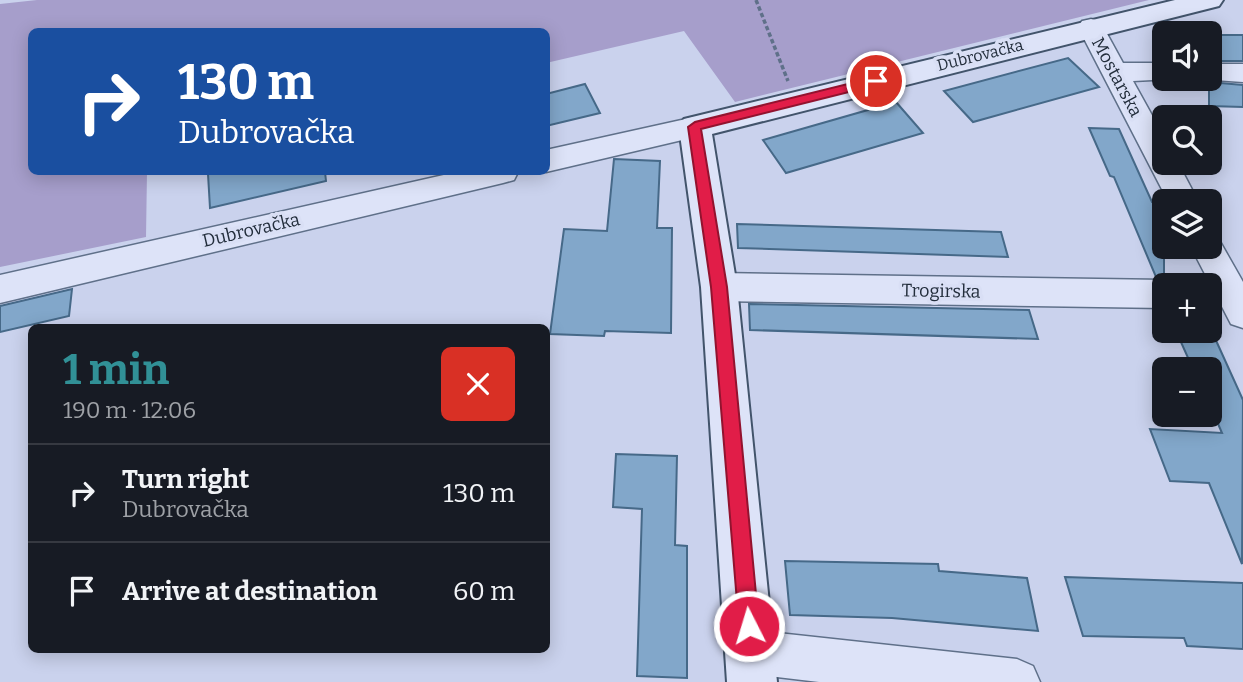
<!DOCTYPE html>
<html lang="en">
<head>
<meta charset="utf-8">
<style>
  :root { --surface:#171b24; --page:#242831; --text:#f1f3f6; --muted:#9ea1a6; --line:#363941; --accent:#319096 }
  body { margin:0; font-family:Bitter,serif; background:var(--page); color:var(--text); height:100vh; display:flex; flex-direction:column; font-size:26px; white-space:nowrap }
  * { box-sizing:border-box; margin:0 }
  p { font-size:23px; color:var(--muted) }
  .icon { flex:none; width:38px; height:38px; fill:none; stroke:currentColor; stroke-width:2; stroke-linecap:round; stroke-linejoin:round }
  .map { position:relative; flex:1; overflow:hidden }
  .sheet { position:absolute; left:28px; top:324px; width:522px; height:329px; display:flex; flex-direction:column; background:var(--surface); border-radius:10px; box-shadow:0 4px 18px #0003 }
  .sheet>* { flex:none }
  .hud { position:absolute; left:28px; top:28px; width:522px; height:147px; border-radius:10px; box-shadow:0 4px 18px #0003; background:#1a4fa0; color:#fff; overflow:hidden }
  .buttons { position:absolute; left:1152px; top:21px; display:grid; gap:14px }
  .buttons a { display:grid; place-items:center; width:70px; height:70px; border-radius:10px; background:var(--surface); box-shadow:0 4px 18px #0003; font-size:35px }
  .pin { position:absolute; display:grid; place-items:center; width:60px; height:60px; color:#fff; margin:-30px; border:4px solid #fff; border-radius:50%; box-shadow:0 2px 7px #0007 }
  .me { position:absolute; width:77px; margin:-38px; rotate:355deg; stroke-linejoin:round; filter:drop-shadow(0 0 5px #0008) }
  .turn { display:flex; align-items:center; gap:24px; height:147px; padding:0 35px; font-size:32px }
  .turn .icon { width:91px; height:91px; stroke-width:2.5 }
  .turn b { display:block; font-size:49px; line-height:60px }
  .round { display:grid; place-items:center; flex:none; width:74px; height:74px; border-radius:10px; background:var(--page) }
  .head { display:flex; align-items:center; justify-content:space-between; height:119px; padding:0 35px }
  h1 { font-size:42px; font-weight:700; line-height:52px; color:var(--accent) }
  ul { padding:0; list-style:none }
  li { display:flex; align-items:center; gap:21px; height:98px; padding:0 35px; border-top:2px solid var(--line) }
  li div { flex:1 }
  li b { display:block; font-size:26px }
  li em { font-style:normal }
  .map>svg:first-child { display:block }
  .green { fill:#a69ecb }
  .building { fill:#82a7ca; stroke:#466988; stroke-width:2 }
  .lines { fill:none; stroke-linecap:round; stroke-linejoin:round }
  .street-casing { stroke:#5f7089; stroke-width:3 }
  .secondary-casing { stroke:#42546b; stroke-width:4 }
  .path { stroke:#5f7089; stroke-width:3.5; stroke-dasharray:4.5 2.5; stroke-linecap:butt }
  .street { fill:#dde3f8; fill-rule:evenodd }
  .secondary { fill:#dde3f8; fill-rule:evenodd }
  .route { fill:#e11d48; stroke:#92132f; stroke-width:2 }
  .labels { text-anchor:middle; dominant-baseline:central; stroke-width:7; stroke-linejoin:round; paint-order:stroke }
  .far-street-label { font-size:16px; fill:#222d3b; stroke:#d9dff5 }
  .street-label { font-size:18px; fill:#222d3b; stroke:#d9dff5 }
</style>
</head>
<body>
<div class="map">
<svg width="1243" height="682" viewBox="0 0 1243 682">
  <rect width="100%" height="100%" fill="#cad2ed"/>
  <!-- green -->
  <path class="green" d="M37,0H1149L735,102L684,31L546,63V32H32V172H147L146,237L0,267V4Z"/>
  <!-- building -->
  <path class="building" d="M1209,35H1243V61H1209Z
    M1068,58L1099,87L973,122L944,91Z
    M1209,82L1243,85V107L1209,106Z
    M585,84L600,113L546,126V94Z
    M896,102L923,133L786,173L763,140Z
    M1089,128L1119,129L1152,202H1156L1164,219V277H1156L1114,177L1110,176Z
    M614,159L660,161L657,228H672L671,333L605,331L604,336L550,334L564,229L607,231Z
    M220,172H325L326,181L210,208L208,174Z
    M737,224L1001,232L1008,257L738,248Z
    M72,289L69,316L0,332V306Z
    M749,304L1029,310L1038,339L750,330Z
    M1209,325L1243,400L1242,564L1209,483L1170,481L1150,429L1222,433L1209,403V369H1193L1176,331H1209Z
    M616,454L677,456L675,545L687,546V678L637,676L642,509L613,507Z
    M785,561L938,564L939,571L1027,578L1038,631L892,618L790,615Z
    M1065,577L1243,583V649L1187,646L1184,638L1083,636Z"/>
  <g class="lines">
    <!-- street casing -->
    <g class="street-casing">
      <path id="street" d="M1091,19L1100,21L1123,63H1164V79H1172L1133,81L1164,137V163H1178L1198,201H1168L1078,27L1082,21Z
        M1209,64H1243V82L1200,79H1209Z
        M695,117L705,120L709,127L705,134L695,137L546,172H545L546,150Z
        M457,172H518L514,180L503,183L0,303V275Z
        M1209,235L1218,238L1243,282V328L1231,324L1191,247H1209Z
        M719,273L1164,280L1176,285H1164V308L719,301L707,297L702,287L707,277Z
        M751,630L1017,659L1033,666L1040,682H819L751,674L735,668L729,652L735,636Z"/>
    </g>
    <!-- secondary casing -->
    <g class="secondary-casing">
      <path id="secondary" d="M1175,0H1223L1219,6L712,134L737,287L777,682H727L701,287L679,127L684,119Z"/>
    </g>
    <!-- path -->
    <path class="path" d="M756,0L788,81"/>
    <!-- street -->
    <use href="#street" class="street"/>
    <!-- secondary -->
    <use href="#secondary" class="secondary"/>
  </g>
  <!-- route -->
  <path class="route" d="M876,77L881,78V84L701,129L727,287L759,626L756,633L749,636L742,633L739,626L711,287L688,127L695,122Z"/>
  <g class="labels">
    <!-- far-street labels -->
    <g class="far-street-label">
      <text transform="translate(980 55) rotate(-14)">Dubrovačka</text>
    </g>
    <!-- street labels -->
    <g class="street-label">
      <text transform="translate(1117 77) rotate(62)">Mostarska</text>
      <text transform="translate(251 230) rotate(-13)">Dubrovačka</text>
      <text transform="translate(941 291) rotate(1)">Trogirska</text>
    </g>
  </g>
</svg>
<div class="buttons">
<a><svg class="icon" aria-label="sound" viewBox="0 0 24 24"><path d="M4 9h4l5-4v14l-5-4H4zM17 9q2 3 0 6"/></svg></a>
<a><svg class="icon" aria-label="search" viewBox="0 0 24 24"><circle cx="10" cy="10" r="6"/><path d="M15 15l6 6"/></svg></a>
<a><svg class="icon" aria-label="layers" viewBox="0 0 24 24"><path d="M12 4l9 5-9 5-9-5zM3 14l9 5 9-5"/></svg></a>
<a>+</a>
<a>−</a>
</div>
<div class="pin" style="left:876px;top:81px;background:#d93025"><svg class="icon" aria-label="arrive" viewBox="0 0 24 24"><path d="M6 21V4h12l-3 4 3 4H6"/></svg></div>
<svg class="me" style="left:749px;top:626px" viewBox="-20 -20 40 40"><circle r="17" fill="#e11d48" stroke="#fff" stroke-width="3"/><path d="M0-11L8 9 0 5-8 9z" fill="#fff"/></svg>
<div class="hud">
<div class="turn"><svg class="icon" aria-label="right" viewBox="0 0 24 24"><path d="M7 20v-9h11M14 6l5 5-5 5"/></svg><div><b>130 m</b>Dubrovačka</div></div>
</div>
<section class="sheet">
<div class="head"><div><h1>1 min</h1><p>190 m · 12:06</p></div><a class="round" style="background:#d93025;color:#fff"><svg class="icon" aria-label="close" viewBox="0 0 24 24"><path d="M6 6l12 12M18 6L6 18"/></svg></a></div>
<ul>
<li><svg class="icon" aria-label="right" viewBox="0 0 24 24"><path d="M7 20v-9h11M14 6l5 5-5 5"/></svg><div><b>Turn right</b><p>Dubrovačka</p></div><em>130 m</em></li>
<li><svg class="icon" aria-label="arrive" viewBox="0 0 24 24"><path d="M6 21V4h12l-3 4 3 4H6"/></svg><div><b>Arrive at destination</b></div><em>60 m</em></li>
</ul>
</section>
</div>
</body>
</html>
